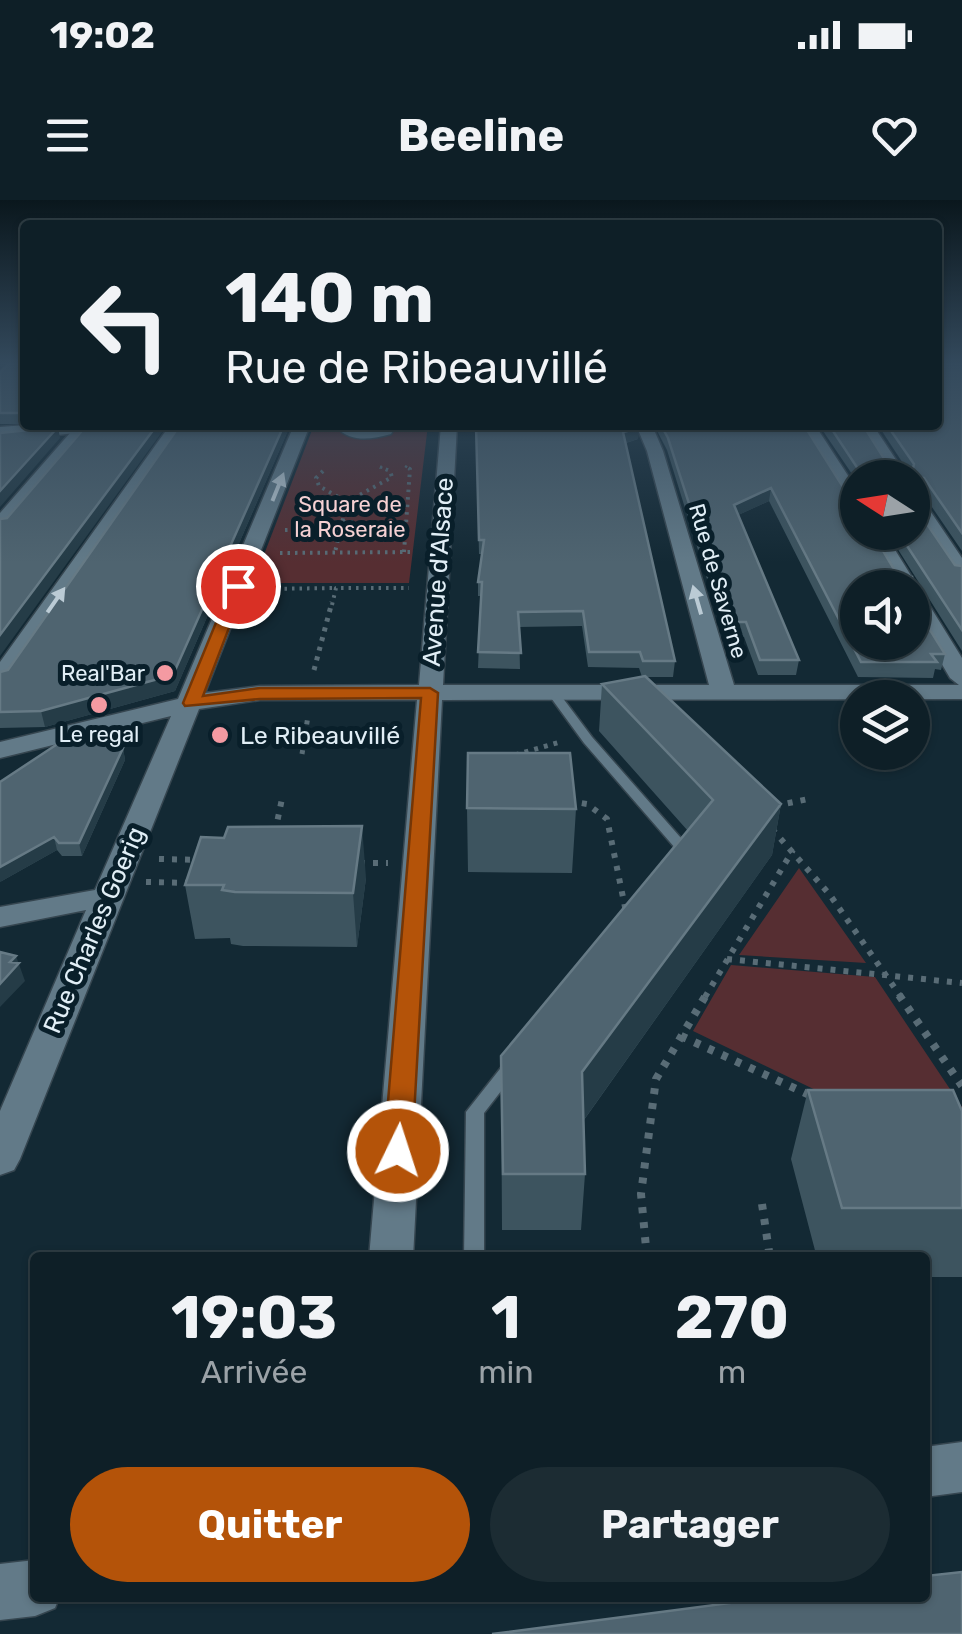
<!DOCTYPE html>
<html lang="fr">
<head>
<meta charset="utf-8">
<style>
  :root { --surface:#0e1f27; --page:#1c2c33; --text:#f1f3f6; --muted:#9ba2a7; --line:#2e3d44; --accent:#b45309 }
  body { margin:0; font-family:Rubik,sans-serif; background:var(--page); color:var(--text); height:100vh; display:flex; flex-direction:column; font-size:38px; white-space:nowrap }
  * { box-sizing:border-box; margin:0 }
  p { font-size:32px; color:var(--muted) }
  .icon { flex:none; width:55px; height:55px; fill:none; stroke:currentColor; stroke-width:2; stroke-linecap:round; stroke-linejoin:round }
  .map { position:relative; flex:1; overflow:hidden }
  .panel { position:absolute; left:30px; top:1052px; width:900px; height:350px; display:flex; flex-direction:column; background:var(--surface); border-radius:10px; box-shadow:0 2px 8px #0004,0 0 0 2px var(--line) }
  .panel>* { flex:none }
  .banner { position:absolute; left:20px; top:20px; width:922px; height:210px; border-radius:10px; box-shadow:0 2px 8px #0004,0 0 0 2px var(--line); background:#0e1f27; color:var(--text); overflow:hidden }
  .needle { width:65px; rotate:282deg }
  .controls { position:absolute; left:840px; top:260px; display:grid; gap:20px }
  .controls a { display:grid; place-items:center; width:90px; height:90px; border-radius:50%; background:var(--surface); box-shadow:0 2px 8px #0004,0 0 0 2px var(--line); font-size:50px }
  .pin { position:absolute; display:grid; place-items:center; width:85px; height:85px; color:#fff; margin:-42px; border:5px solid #fff; border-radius:50%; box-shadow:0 2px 10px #0007 }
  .me { position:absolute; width:110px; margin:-55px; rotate:4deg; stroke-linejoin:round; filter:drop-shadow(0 0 8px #0008) }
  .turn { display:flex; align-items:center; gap:35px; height:210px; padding:0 40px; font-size:45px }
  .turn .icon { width:130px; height:130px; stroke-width:2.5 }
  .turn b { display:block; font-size:70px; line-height:85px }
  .eta { display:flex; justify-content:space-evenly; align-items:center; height:170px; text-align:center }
  .eta b { font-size:60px; font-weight:700; line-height:70px }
  .primary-button { display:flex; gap:20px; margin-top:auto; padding:20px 40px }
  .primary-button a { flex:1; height:115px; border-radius:60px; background:var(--accent); color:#fff; font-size:40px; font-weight:700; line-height:115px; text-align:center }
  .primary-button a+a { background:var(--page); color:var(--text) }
  .status { display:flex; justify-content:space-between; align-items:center; height:70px; padding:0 50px; background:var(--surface); direction:ltr }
  .status svg { height:28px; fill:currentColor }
  header { display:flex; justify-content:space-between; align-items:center; height:130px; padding:0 40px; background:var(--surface); font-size:45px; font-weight:700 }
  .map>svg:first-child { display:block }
  .green { fill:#562e32 }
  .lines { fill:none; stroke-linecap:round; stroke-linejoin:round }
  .lane-casing { stroke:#364650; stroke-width:3 }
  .street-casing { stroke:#364650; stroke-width:3 }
  .secondary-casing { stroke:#364650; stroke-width:3 }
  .path-far4 { stroke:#596c76; stroke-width:2.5; stroke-dasharray:2.5 4; stroke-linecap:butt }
  .path-far3 { stroke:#596c76; stroke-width:4; stroke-dasharray:2.5 5; stroke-linecap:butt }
  .path-far2 { stroke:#596c76; stroke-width:5; stroke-dasharray:4 6; stroke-linecap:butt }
  .path-far1 { stroke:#596c76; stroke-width:6; stroke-dasharray:5 8; stroke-linecap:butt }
  .path { stroke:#596c76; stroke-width:8; stroke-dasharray:6 9; stroke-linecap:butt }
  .lane { fill:#627a88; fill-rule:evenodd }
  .street { fill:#627a88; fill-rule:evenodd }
  .secondary { fill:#627a88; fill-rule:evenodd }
  .wall { fill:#3d545f }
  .shaded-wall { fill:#253c47 }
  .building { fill:#4f6470; stroke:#667a85; stroke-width:2.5 }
  .oneway { fill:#bbcbd5 }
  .route { fill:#b45309; stroke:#753606; stroke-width:2.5 }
  .poi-dot { fill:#f49aa2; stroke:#091f2a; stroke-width:4 }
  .labels { text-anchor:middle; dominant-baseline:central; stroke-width:10; stroke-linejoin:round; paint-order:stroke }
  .far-park-label { font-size:22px; fill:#f5d1d3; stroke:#091f2a }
  .far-street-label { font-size:22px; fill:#e1eef6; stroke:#091f2a }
  .far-poi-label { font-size:22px; fill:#e1eef6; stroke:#091f2a; text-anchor:end }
  .street-label { font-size:25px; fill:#e1eef6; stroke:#091f2a }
  .poi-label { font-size:25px; fill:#e1eef6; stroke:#091f2a; text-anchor:start }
</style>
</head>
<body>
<div class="status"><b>19:02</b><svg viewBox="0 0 49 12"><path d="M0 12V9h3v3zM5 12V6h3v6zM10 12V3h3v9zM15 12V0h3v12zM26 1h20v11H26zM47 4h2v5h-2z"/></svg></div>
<header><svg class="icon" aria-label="menu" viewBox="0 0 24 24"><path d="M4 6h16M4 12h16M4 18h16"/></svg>Beeline<svg class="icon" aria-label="heart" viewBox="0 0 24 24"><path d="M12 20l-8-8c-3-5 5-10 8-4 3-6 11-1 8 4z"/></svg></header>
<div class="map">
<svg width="962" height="1434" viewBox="0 0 962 1434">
  <rect width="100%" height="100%" fill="#132934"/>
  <!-- green -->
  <path class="green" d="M314,225H428L409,383H253Z
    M799,668L866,763L739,755Z
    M731,765L875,777L962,907V980L907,934L693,831Z"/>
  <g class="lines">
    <!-- lane casing -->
    <g class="lane-casing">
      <path id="lane" d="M552,488L556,489L592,537L688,646L690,649L681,661H671L669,658L676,649L584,543L546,491Z
        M513,858L519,860L522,864L484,913V1058H464L466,912L507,860Z"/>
    </g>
    <!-- street casing -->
    <g class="street-casing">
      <path id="street" d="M77,225L93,226L7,329L0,331V313Z
        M170,225H186L9,484L0,486V462Z
        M294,225H310L205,493L260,486L419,485L441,225H457L443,485H709L647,251L636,225H652L663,251L734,485H959L950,478L912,413V388H898L865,332H884L962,458V499L442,500L413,1058H369L417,500H260L199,509L20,959L14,970L0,975V911L86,710L0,727V707L95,690L171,516L0,558V542L178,499Z
        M339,225H356L364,230L396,225L391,234C372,239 352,243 337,228Z
        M799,225H815L858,291V311L849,306Z
        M857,225H873L908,278H891Z
        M912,292L918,293L962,358V379L955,377L912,312Z
        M962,1242V1292L925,1297V1247Z
        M35,1360V1398H59L55,1408L35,1416L0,1420V1364Z"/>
    </g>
    <!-- secondary casing -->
    <g class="secondary-casing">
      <path id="secondary" d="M26,225H106L95,231L0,241V227Z"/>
    </g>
    <!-- path-far4 -->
    <path class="path-far4" d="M405,266L410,269
      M380,267L386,269"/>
    <!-- path-far3 -->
    <path class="path-far3" d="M323,271L316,278L319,286L347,302L335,352
      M347,302L392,277L390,271L380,267
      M328,322H354L356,327L354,331L324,332L322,327Z
      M285,330L377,327L405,336
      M404,352L410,269L406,267
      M280,353L412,352
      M262,389L336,388
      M332,405L336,388H409"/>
    <!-- path-far2 -->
    <path class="path-far2" d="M314,470L332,402
      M302,554L308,516
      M515,555L560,542"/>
    <!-- path-far1 -->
    <path class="path-far1" d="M569,601L587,604L607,619L626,712
      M775,606L808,599
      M772,629L830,695L901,797
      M275,632L283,594
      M159,659L202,660
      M360,663H388
      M146,682L194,683
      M727,759L962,783
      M705,797L793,650"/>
    <!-- path -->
    <path class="path" d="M899,795L962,886
      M681,836L814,897
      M762,1004L770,1058
      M647,1058L641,994L656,879L706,795"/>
    <!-- lane -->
    <use href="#lane" class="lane"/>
    <!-- street -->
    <use href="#street" class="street"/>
    <!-- secondary -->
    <use href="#secondary" class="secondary"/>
  </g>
  <!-- wall -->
  <path class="wall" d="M25,162V224H0V172Z
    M962,164V351L921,291L912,290V278H858V283L819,225H863L890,268H906L878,225H938Z
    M476,225L639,228L638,239L626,243L675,461L673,477H646L781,604L772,655L584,920L585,974L581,1030H502L501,856L688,631L599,531L602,484L642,477L639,468L588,467L582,426L519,427L520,469L478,468L481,396H478V382L482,354H479Z
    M654,225H804L858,388L945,454L941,470L935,469L933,478L858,477L769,301L738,315L799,460L796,475H758L744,437H725L667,250Z
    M289,228L175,491L45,527L0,528V472L8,470Z
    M887,332H912L955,365L962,366V451Z
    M123,548L125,560L82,656H62L57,650L0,682Z
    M467,608L576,609L572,673L468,672Z
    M366,678L357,747L243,746L231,744L230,738L195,739L185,685Z
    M808,890L962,911V1077H925V1058H817L791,959Z"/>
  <!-- shaded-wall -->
  <path class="shaded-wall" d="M157,225H167L0,456V435Z
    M284,225H288L289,228L175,491L45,527L41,511Z
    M58,227L60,238L0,307V291Z
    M639,228L638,239L622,244L623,232Z
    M771,288L769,301L732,318L734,305Z
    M123,548L125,560L82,656L79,643Z
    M781,604L772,655L578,928L582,872Z
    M362,626L366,678L357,747L353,693Z
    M54,637L57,650L0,682V667Z
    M16,756L25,781L0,807V784L10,762Z"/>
  <!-- building -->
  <path class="building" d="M11,162H25V213H0V172Z
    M938,162H960L962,164V333L924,278L912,277L864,278L829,225H863L890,268H913L914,264L887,225H938Z
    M87,225H157L0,435V319L7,318Z
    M180,225H284L173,475L41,511L0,512V472L8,470Z
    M476,225H638L639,228L623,232L675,461H643L640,452H589L583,411L518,412L521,453L478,452L482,382H478L484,340H479Z
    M661,225H804L848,295L858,298V332H872L898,376L912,377V388H858V442H912V401L945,454H931L937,462H861L771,288L734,305L799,460H760L746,422H727L668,238Z
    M58,227L0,291V233Z
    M912,302L955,365L962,366V430L898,332H912Z
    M645,476L781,604L582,872L585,974H503L501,856L713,600L602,484Z
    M71,535L123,548L79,643H59L54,637L0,667V582Z
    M468,553H570L576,609L467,608Z
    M362,626L353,693L235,692L222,690L224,685H185L201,637L224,638L228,627Z
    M0,752L16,756L10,762L19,763L0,784Z
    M808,890H953L962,911V1008H842Z
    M962,1372V1434H492L767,1398H925V1376Z"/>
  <!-- one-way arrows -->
  <defs><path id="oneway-solid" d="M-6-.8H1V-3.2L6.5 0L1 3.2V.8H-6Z" transform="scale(2.5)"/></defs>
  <g class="oneway">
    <use href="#oneway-solid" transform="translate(278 287) rotate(-68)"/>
    <use href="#oneway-solid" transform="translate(56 400) rotate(-55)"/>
    <use href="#oneway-solid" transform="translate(697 400) rotate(-106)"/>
  </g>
  <!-- sky -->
  <linearGradient id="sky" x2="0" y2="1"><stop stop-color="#0a171d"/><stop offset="0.45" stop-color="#33495c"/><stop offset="1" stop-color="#33495c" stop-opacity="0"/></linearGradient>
  <rect width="962" height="363" fill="url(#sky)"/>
  <!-- route -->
  <path class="route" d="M238,382L245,386L203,496L260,488H430L438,493L412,951L408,958L398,962L388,958L384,951L421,498L260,499L185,506L183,503L231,386Z"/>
  <!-- markers -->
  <g class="poi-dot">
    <circle cx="165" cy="473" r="10"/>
    <circle cx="99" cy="505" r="10"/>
    <circle cx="220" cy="535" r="10"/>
  </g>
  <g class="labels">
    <!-- far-park labels -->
    <g class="far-park-label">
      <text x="350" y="304">Square de<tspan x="350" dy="25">la Roseraie</tspan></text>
    </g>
    <!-- far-street labels -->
    <g class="far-street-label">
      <text transform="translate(718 381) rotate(74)">Rue de Saverne</text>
    </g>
    <!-- far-poi labels -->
    <g class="far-poi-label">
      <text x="145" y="473">Real'Bar</text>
      <text x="99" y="534" text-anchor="middle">Le regal</text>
    </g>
    <!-- street labels -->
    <g class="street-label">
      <text transform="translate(438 372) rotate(-86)">Avenue d'Alsace</text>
      <text transform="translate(94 730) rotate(-67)">Rue Charles Goerig</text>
    </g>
    <!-- poi labels -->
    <g class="poi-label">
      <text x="240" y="535">Le Ribeauvillé</text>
    </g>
  </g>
</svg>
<div class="controls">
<a><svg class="needle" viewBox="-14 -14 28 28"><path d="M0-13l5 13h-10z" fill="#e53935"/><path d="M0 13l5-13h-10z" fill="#9ba2a7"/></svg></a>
<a><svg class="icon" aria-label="sound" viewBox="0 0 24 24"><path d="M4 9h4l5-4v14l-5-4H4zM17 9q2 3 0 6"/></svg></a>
<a><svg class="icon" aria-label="layers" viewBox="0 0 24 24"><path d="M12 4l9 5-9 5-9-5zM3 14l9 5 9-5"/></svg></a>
</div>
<div class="pin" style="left:238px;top:386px;background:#d93025"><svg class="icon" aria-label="arrive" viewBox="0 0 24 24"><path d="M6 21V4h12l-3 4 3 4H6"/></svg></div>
<svg class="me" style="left:398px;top:951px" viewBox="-20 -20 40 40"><circle r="17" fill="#b45309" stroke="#fff" stroke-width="3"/><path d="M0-11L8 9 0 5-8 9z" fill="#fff"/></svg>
<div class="banner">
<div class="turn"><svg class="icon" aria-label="left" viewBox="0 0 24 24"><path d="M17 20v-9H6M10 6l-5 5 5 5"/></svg><div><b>140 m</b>Rue de Ribeauvillé</div></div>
</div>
<section class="panel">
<div class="eta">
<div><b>19:03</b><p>Arrivée</p></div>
<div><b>1</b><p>min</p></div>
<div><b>270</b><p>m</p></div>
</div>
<div class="primary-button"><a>Quitter</a><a>Partager</a></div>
</section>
</div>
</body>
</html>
